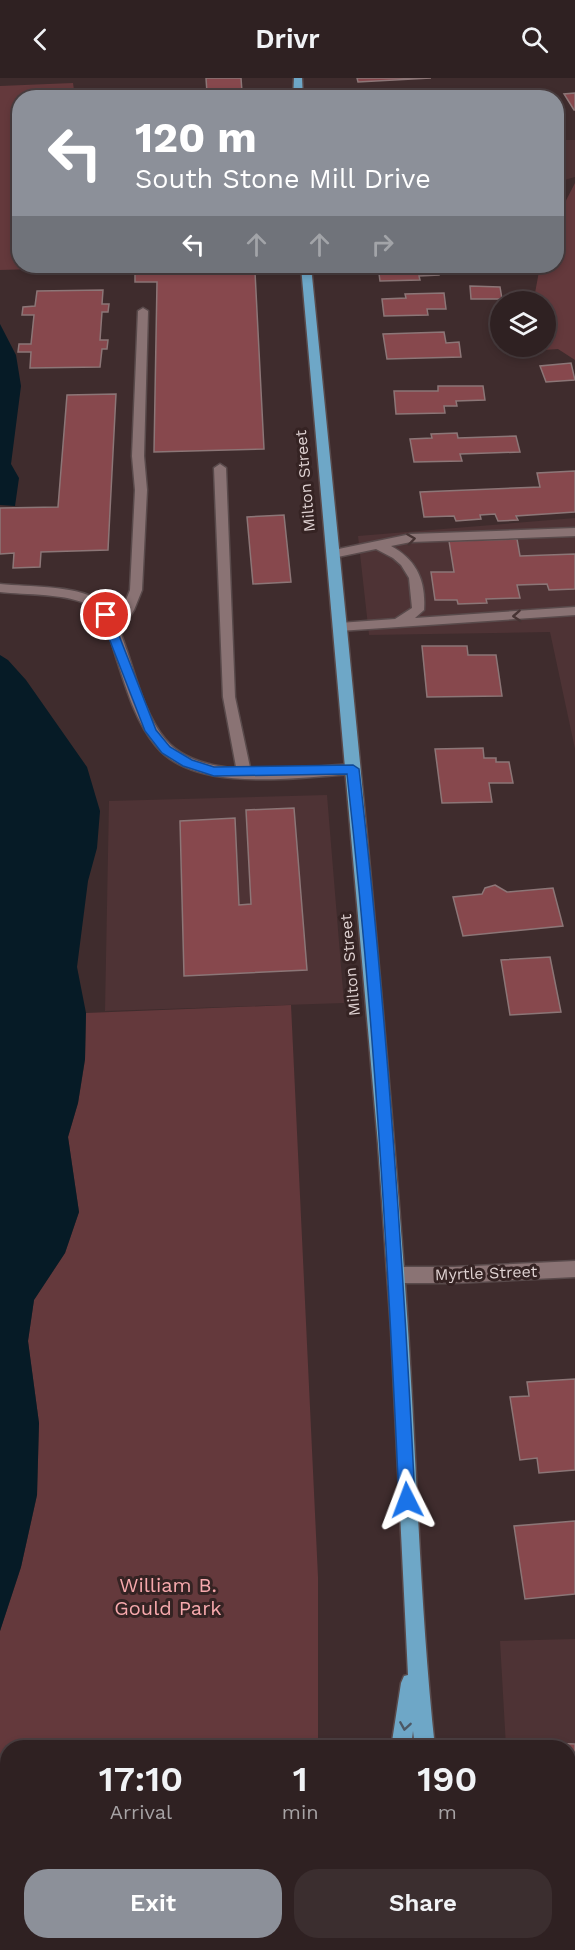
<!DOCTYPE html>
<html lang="en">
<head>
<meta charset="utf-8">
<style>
  :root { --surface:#2f2122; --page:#3b2e2f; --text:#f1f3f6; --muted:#a7a3a5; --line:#4a3e40; --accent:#8c9099 }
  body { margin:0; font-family:"Work Sans",sans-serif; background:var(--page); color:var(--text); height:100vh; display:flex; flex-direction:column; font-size:22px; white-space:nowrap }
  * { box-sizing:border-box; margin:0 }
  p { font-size:20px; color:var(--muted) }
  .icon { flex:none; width:33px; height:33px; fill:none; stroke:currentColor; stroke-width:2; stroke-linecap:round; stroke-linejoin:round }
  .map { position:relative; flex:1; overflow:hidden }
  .side { position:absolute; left:0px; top:1662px; width:576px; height:210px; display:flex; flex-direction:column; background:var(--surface); border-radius:24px 24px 0 0; box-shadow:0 3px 9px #0003,0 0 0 2px var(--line) }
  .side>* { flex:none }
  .top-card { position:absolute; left:12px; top:12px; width:552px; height:183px; border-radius:24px; box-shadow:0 3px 9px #0003,0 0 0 2px var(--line); background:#8c9099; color:#fff; overflow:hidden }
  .tools { position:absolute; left:490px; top:213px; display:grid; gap:12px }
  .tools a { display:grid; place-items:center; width:66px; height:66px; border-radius:50%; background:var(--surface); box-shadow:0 3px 9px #0003,0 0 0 2px var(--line); font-size:30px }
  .pin { position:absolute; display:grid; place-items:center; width:51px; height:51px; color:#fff; margin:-26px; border:3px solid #fff; border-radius:50%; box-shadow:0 2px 6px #0007 }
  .me { position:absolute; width:66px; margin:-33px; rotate:357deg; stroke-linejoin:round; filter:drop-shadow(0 0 4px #0008) }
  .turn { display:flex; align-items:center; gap:21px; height:126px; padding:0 24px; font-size:27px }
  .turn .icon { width:78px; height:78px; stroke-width:2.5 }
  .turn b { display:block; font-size:42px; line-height:51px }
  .lanes { display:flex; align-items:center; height:57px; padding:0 24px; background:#0003; justify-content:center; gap:30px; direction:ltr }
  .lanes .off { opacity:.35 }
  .eta { display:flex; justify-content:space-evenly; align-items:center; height:102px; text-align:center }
  .eta b { font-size:36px; font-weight:600; line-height:42px }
  .action { display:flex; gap:12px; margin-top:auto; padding:12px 24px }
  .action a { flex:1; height:69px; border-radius:24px; background:var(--accent); color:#fff; font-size:24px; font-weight:600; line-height:69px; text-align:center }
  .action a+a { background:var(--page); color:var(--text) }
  header { display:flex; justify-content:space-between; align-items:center; height:78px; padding:0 24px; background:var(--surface); font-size:27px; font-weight:600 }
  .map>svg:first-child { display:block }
  .built { fill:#4e3335 }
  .green { fill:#64393c }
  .water { fill:#061b26 }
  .building { fill:#87484d; stroke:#8c7677; stroke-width:1.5 }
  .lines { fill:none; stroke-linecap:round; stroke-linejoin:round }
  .lane-casing { stroke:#594a4b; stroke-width:3 }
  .street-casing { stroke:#594a4b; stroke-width:3 }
  .primary-casing { stroke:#594a4b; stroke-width:3 }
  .lane { fill:#8a7374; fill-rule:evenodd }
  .street { fill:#8a7374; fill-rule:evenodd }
  .primary { fill:#6ea7c7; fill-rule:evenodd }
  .oneway { stroke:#463333 }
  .oneway2 { stroke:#4c5865 }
  .route { fill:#1a73e8; stroke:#114b97; stroke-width:1.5 }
  .labels { text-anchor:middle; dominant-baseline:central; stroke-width:6; stroke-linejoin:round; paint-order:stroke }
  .street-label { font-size:16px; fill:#dfd2d2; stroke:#352323 }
  .near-park-label { font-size:20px; fill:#f7a9ad; stroke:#352323 }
</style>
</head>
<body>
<header><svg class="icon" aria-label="back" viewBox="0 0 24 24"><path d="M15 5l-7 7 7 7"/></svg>Drivr<svg class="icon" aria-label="search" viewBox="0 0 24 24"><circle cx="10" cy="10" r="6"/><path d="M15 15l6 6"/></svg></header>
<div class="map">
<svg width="575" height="1872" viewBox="0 0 575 1872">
  <rect width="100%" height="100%" fill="#3f2c2d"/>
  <!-- built -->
  <path class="built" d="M556,62H575V99L557,104Z
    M575,440V671L550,554L369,557L358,458Z
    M327,717L344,925L105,933L109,723Z
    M575,1561V1872H516V1865L568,1864V1670L506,1669L500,1563Z
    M15,1864L299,1865L298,1872H14Z"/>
  <!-- green -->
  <path class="green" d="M73,5L75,19L20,20V188L105,189L0,192V8Z
    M575,105V282L558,271L530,273L529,269L546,268V224L539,223L535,215L540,188H556L557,140Z
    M291,927L318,1499V1669L8,1670V1864L15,1865L14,1872H0V1553L21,1489L37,1417L39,1345L28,1263L34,1222L65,1175L79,1134L68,1059L78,1025L85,982L86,935Z"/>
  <!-- water -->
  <path class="water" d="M0,246L16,277L21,308L11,386L19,400L15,428L0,427Z
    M0,577L8,582L26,602L87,689L100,733L97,770L88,803L77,889L86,935L85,981L78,1025L68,1059L79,1134L65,1175L34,1222L28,1263L39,1345L37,1417L21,1489L0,1553Z"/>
  <!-- building -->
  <path class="building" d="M206,0H241L242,14L207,15Z
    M357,0H431L358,4Z
    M575,15V32H574L564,16Z
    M378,188H438L439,197L419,198L420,202L380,203Z
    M255,194L264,371L154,374L157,204H135V196Z
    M470,208L500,209L502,221H471Z
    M103,212L102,226H109L108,234H102L100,262H108L107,271H102L100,289L30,290L31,274H18L19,266H31L34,237H22L23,229L35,228L37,213Z
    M444,215L446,231H427L428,237L384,238L382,221L406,220L405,216Z
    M444,254L446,265L459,264L461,279L387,281L383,256Z
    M571,285L575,302L546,304L540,288Z
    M438,308H483L485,322L456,323L457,328H444L445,335L396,336L394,313H438Z
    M116,316L108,472L41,474L40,489L13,490L14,475L0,476V430L58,429L67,317Z
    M457,355L458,360L516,358L520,374L460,376L462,383L414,384L410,361L432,360L431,356Z
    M575,393V434L516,438L518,442L498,443L495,436L480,437L481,441L456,443L454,438L424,439L420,414L540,409L537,395Z
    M284,437L291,504L253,506L247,439Z
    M517,461L520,478L575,476V511L549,512L547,506L517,507L520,520L486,521L487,525L458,526L457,522H435L431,494H454L449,463Z
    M422,568H467L468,577H496L502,618L427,619Z
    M483,670L484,680H496V684H509L513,705H489L492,724L442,725L435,671Z
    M294,730L307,892L184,898L180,743L235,740L239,827L251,826L246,732Z
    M495,807L507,814L553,810L563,848L463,858L453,819L482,816L485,810Z
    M550,879L561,934L510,937L501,882Z
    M575,1301V1392L539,1395L537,1380L520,1382L510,1319L529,1318L527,1304Z
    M575,1443V1516L525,1521L514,1448Z
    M520,1664L575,1666V1756H568V1670H520Z"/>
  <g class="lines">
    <!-- lane casing -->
    <g class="lane-casing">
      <path id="lane" d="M143,230L148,233L144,378L147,412L142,512L134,532L118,557L114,558L108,554L122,532L130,512L135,412L132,378L138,233Z
        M220,386L226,390L235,619L251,694L244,699L237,694L223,619L214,390Z
        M575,450V458L411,464L391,468C417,482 426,503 424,532L415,540L575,529V537L339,553L333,549L339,545L395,541L412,530L409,500L401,487L393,480L376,471L333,480L329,479V473L411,456Z
        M70,1864H91L88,1872H66Z"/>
    </g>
    <!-- street casing -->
    <g class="street-casing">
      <path id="street" d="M0,506C29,509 74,507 99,522C115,531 121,557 127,573C137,603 145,636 165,661C202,706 300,689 353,686L360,691L353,696C298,699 195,716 156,668C136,644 127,613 118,585C112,568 107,538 90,528C69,515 25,517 0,514Z
        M575,1183V1199L454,1205H396L390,1202L388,1197L390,1192L396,1189H454Z"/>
    </g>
    <!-- primary casing -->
    <g class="primary-casing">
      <path id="primary" d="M294,0H302L303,20H293Z
        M301,188H311C344,523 379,857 404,1192C416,1351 418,1511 435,1670H415L413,1653L411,1670H391L401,1605L404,1598L408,1597L391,1252L378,1066Z
        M360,1864H381V1872H359Z
        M433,1864H455V1872H433Z"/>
    </g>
    <!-- lane -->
    <use href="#lane" class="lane"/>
    <!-- street -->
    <use href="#street" class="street"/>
    <!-- primary -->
    <use href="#primary" class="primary"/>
  </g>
  <!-- one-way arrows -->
  <defs><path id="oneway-chevron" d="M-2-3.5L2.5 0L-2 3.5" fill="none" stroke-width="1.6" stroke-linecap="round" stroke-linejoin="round" transform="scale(1.5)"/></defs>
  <g class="oneway">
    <use href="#oneway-chevron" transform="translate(411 461) rotate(-8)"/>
    <use href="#oneway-chevron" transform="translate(517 538) rotate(176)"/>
  </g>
  <use class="oneway2" href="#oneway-chevron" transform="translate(405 1648) rotate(99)"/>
  <!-- route -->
  <path class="route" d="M106,533L111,537L156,652L170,669L192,682L214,689L353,687L359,691C387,934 403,1178 415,1422L413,1427L407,1430L401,1427L399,1422C388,1180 374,937 347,696L214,698L183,688L162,675L145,653L100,537Z"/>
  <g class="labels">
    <!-- street labels -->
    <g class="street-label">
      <text transform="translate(305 403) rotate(-95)">Milton Street</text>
      <text transform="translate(350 887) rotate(-95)">Milton Street</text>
      <text transform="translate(486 1195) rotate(-2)">Myrtle Street</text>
    </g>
    <!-- near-park labels -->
    <g class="near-park-label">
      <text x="168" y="1507">William B.<tspan x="168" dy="23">Gould Park</tspan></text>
    </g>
  </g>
</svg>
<div class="tools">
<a><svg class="icon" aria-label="layers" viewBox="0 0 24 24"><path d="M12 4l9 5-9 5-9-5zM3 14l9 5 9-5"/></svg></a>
</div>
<div class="pin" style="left:106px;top:537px;background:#d93025"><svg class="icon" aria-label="arrive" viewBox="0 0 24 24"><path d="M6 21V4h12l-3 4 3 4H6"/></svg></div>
<svg class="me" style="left:407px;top:1422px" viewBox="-20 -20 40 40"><path d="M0-17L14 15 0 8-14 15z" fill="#1a73e8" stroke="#fff" stroke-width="4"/></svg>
<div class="top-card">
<div class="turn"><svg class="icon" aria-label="left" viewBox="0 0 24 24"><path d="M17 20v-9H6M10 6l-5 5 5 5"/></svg><div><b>120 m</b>South Stone Mill Drive</div></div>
<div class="lanes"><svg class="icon" aria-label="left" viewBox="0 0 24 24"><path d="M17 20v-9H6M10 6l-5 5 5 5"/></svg><svg class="icon off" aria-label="ahead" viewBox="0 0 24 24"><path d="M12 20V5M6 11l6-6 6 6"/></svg><svg class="icon off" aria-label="ahead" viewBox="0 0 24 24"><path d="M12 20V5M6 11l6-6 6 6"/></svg><svg class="icon off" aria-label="right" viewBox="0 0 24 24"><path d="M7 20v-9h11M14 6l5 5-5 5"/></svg></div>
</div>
<section class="side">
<div class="eta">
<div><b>17:10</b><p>Arrival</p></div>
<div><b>1</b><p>min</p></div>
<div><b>190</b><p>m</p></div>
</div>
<div class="action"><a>Exit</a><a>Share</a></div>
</section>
</div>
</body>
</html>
